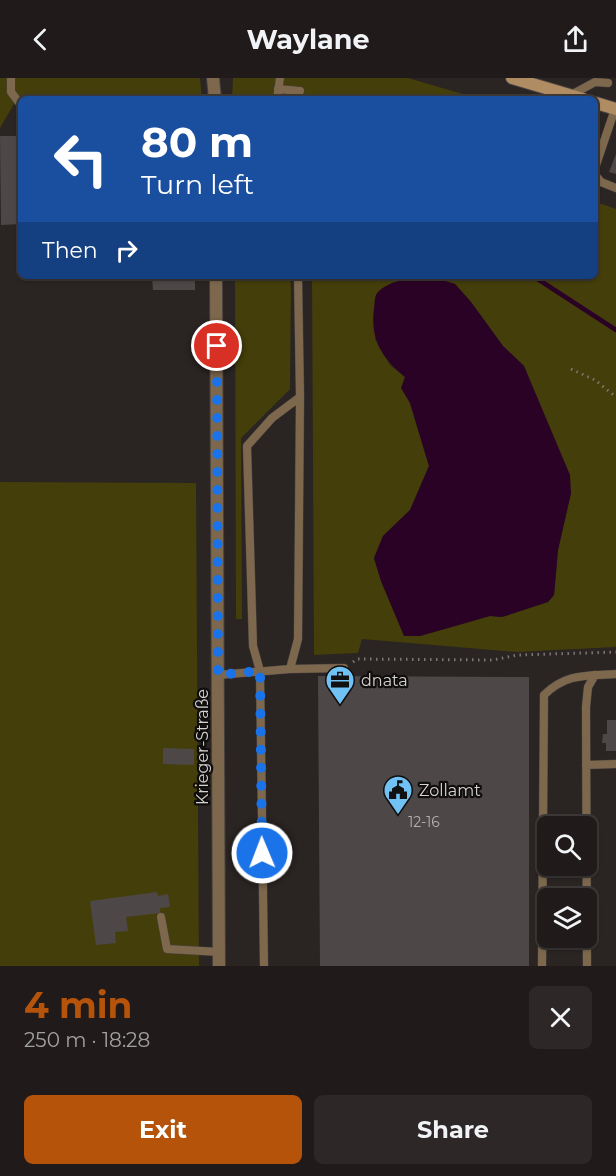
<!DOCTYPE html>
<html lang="en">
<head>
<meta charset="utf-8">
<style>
  :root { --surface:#201b1a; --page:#2d2827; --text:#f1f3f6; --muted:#a2a1a2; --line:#3d3939; --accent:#b45309 }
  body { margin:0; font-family:Montserrat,sans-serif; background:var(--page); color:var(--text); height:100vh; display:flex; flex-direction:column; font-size:22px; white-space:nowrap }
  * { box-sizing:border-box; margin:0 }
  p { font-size:20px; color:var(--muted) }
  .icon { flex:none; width:33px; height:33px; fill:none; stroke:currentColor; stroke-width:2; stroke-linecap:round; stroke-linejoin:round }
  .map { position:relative; height:888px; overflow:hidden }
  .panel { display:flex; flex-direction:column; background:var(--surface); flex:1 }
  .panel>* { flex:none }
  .top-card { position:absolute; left:18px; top:18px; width:580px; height:183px; border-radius:9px; box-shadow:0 2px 4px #0004,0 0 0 2px var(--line); background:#1a4fa0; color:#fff; overflow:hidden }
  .fabs { position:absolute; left:537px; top:738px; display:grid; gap:12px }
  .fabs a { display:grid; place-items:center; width:60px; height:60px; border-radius:9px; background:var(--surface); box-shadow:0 2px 4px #0004,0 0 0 2px var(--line); font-size:30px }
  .pin { position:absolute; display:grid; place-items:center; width:51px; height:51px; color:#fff; margin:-26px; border:3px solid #fff; border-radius:50%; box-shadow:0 2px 6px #0007 }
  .me { position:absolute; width:66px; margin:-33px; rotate:359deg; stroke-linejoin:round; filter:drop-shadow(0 0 4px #0008) }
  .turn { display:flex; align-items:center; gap:21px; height:126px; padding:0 24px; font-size:27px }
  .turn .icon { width:78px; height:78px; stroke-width:2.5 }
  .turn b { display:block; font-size:42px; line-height:51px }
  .then { display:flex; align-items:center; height:57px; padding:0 24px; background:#0003; gap:12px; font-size:22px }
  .round { display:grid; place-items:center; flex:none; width:63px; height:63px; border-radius:9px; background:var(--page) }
  .head { display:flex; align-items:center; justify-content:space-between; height:102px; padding:0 24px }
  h1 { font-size:36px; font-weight:700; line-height:45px; color:var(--accent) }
  .primary-button { display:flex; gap:12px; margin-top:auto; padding:12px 24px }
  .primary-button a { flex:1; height:69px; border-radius:9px; background:var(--accent); color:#fff; font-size:24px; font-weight:700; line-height:69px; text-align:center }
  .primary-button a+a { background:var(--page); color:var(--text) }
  header { display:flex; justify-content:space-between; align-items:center; height:78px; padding:0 24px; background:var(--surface); font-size:27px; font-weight:700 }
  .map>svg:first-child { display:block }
  .green { fill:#443e0a }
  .water { fill:#2a0225 }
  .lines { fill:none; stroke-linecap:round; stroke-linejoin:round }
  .stream { stroke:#2a0225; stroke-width:4.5 }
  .building { fill:#4e4748 }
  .lane-casing { stroke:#46403e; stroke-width:9 }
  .street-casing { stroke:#46403e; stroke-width:14 }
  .secondary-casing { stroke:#46403e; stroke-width:14 }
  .path { stroke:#7c7775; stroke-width:3; stroke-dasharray:1.5 4.5; stroke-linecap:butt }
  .lane { stroke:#7d674d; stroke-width:8 }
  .street { stroke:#7d674d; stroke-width:12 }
  .secondary { stroke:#af8c62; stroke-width:12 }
  .route { stroke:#1a73e8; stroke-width:10; stroke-dasharray:0 18 }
  .labels { text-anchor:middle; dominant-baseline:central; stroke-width:4.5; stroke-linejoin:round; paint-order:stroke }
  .number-label { font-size:14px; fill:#b4afaf }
  .poi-label { font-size:16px; fill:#d6d2d1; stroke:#100e0d; text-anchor:start }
  .street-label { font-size:16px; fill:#d6d2d1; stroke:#100e0d }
</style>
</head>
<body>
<header><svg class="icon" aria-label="back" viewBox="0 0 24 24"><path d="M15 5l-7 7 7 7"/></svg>Waylane<svg class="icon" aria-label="share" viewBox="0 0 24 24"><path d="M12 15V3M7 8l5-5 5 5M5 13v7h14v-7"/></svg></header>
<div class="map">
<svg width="616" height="888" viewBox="0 0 616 888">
  <rect width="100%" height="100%" fill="#2a2422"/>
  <!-- green -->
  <path class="green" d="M0,0H200L202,21H21V26H14L0,50Z
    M233,0H408L480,21H232Z
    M596,124L616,131V569L516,574L362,561L358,575L314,577L312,198H426L391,205L375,261L390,287L405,299L402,310L410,325L429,388L410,432L383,458L374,480L381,503L404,557L420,558L490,538L502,539L548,524L554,517L558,472L571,415L524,288L503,268L471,224L455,206L428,198H596Z
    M235,198H290L291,210L290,311L241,360L242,541H236Z
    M0,404L196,405L199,888H0Z"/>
  <!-- water -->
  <path class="water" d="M428,198L455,206L471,224L503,268L524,288L570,397L571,415L558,472L554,517L548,524L502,539L490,538L420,558H404L381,503L374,480L383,458L410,432L429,388L410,325L401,310L405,299C382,280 370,262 374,230C375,224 374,217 379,213C391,202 413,200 428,198Z"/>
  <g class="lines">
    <!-- stream -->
    <path class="stream" d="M533,198L616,252"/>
  </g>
  <!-- building -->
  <path class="building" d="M0,58H21V146L1,147Z
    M616,76V96L609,94Z
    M152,198H195V212H153Z
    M318,598L529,599V888H320Z
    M607,642H616V673H606V665H602L603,656H607Z
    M163,670L194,671V687L163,686Z
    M157,814L158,818L168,816L170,829L160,830V835L126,839L128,853L115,854L116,865L96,867L90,823Z"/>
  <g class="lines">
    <!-- lane casing -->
    <g class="lane-casing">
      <path id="lane" d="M11,0V14L21,27
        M278,11L300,13
        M571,17L595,4L608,5
        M277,21L280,0
        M596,87L615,31
        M596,98L601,104L616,110
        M290,591L298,561L300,319L298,198
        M218,597L290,591L344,590
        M586,687L616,686
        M161,839L167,871L220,874
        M264,888L260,593L253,568L247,368L272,340L300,319
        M542,888L544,617C566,595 586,598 616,596
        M587,888L586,629L588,609L595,597"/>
    </g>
    <!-- street casing -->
    <g class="street-casing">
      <path id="street" d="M213,0L215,21
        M216,198L219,888"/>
    </g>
    <!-- secondary casing -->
    <g class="secondary-casing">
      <path id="secondary" d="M512,0L583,21
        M596,25L616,31"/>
    </g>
    <!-- path -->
    <path class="path" d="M571,291L595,302L616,319
      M353,584L357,581L493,582L517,577L616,574"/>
    <!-- lane -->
    <use href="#lane" class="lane"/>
    <!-- street -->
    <use href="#street" class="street"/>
    <!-- secondary -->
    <use href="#secondary" class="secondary"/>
  </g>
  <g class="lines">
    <!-- route -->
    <path class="route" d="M217,268L218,597L260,593L262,775"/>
  </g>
  <!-- icons -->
  <defs>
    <g id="office-pin" transform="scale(1.5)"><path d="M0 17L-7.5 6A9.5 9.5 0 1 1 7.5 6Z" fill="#70c1f4" stroke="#100e0d"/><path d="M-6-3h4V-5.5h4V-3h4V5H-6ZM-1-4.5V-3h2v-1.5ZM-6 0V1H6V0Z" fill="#111"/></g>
    <g id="civic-pin" transform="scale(1.5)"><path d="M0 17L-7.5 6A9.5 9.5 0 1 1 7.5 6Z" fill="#70c1f4" stroke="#100e0d"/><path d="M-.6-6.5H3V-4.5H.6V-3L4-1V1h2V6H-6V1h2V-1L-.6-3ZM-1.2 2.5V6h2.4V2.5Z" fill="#111"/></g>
  </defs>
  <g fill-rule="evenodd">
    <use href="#office-pin" x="340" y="602"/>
    <use href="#civic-pin" x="398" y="712"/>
  </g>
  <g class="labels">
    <!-- number labels -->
    <g class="number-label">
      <text x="424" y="744">12-16</text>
    </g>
    <!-- poi labels -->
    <g class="poi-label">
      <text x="361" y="602">dnata</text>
      <text x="419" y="712">Zollamt</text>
    </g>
    <!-- street labels -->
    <g class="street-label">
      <text transform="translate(202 669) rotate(-90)">Krieger-Straße</text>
    </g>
  </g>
</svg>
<div class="fabs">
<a><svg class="icon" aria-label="search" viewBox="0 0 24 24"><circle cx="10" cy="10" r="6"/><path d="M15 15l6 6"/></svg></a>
<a><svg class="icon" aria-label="layers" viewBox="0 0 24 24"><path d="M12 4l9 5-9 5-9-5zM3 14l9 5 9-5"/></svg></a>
</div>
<div class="pin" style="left:217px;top:268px;background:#d93025"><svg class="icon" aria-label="arrive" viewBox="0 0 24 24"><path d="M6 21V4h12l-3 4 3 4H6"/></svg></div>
<svg class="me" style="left:262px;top:775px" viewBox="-20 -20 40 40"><circle r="17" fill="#1a73e8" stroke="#fff" stroke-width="3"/><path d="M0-11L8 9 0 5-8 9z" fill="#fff"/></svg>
<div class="top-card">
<div class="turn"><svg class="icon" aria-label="left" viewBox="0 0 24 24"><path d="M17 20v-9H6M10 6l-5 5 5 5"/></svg><div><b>80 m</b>Turn left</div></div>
<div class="then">Then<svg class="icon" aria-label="right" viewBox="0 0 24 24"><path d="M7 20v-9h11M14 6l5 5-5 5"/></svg></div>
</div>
</div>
<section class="panel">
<div class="head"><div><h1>4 min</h1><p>250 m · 18:28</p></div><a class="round"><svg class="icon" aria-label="close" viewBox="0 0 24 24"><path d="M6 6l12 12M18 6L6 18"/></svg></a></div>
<div class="primary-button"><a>Exit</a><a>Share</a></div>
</section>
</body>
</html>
